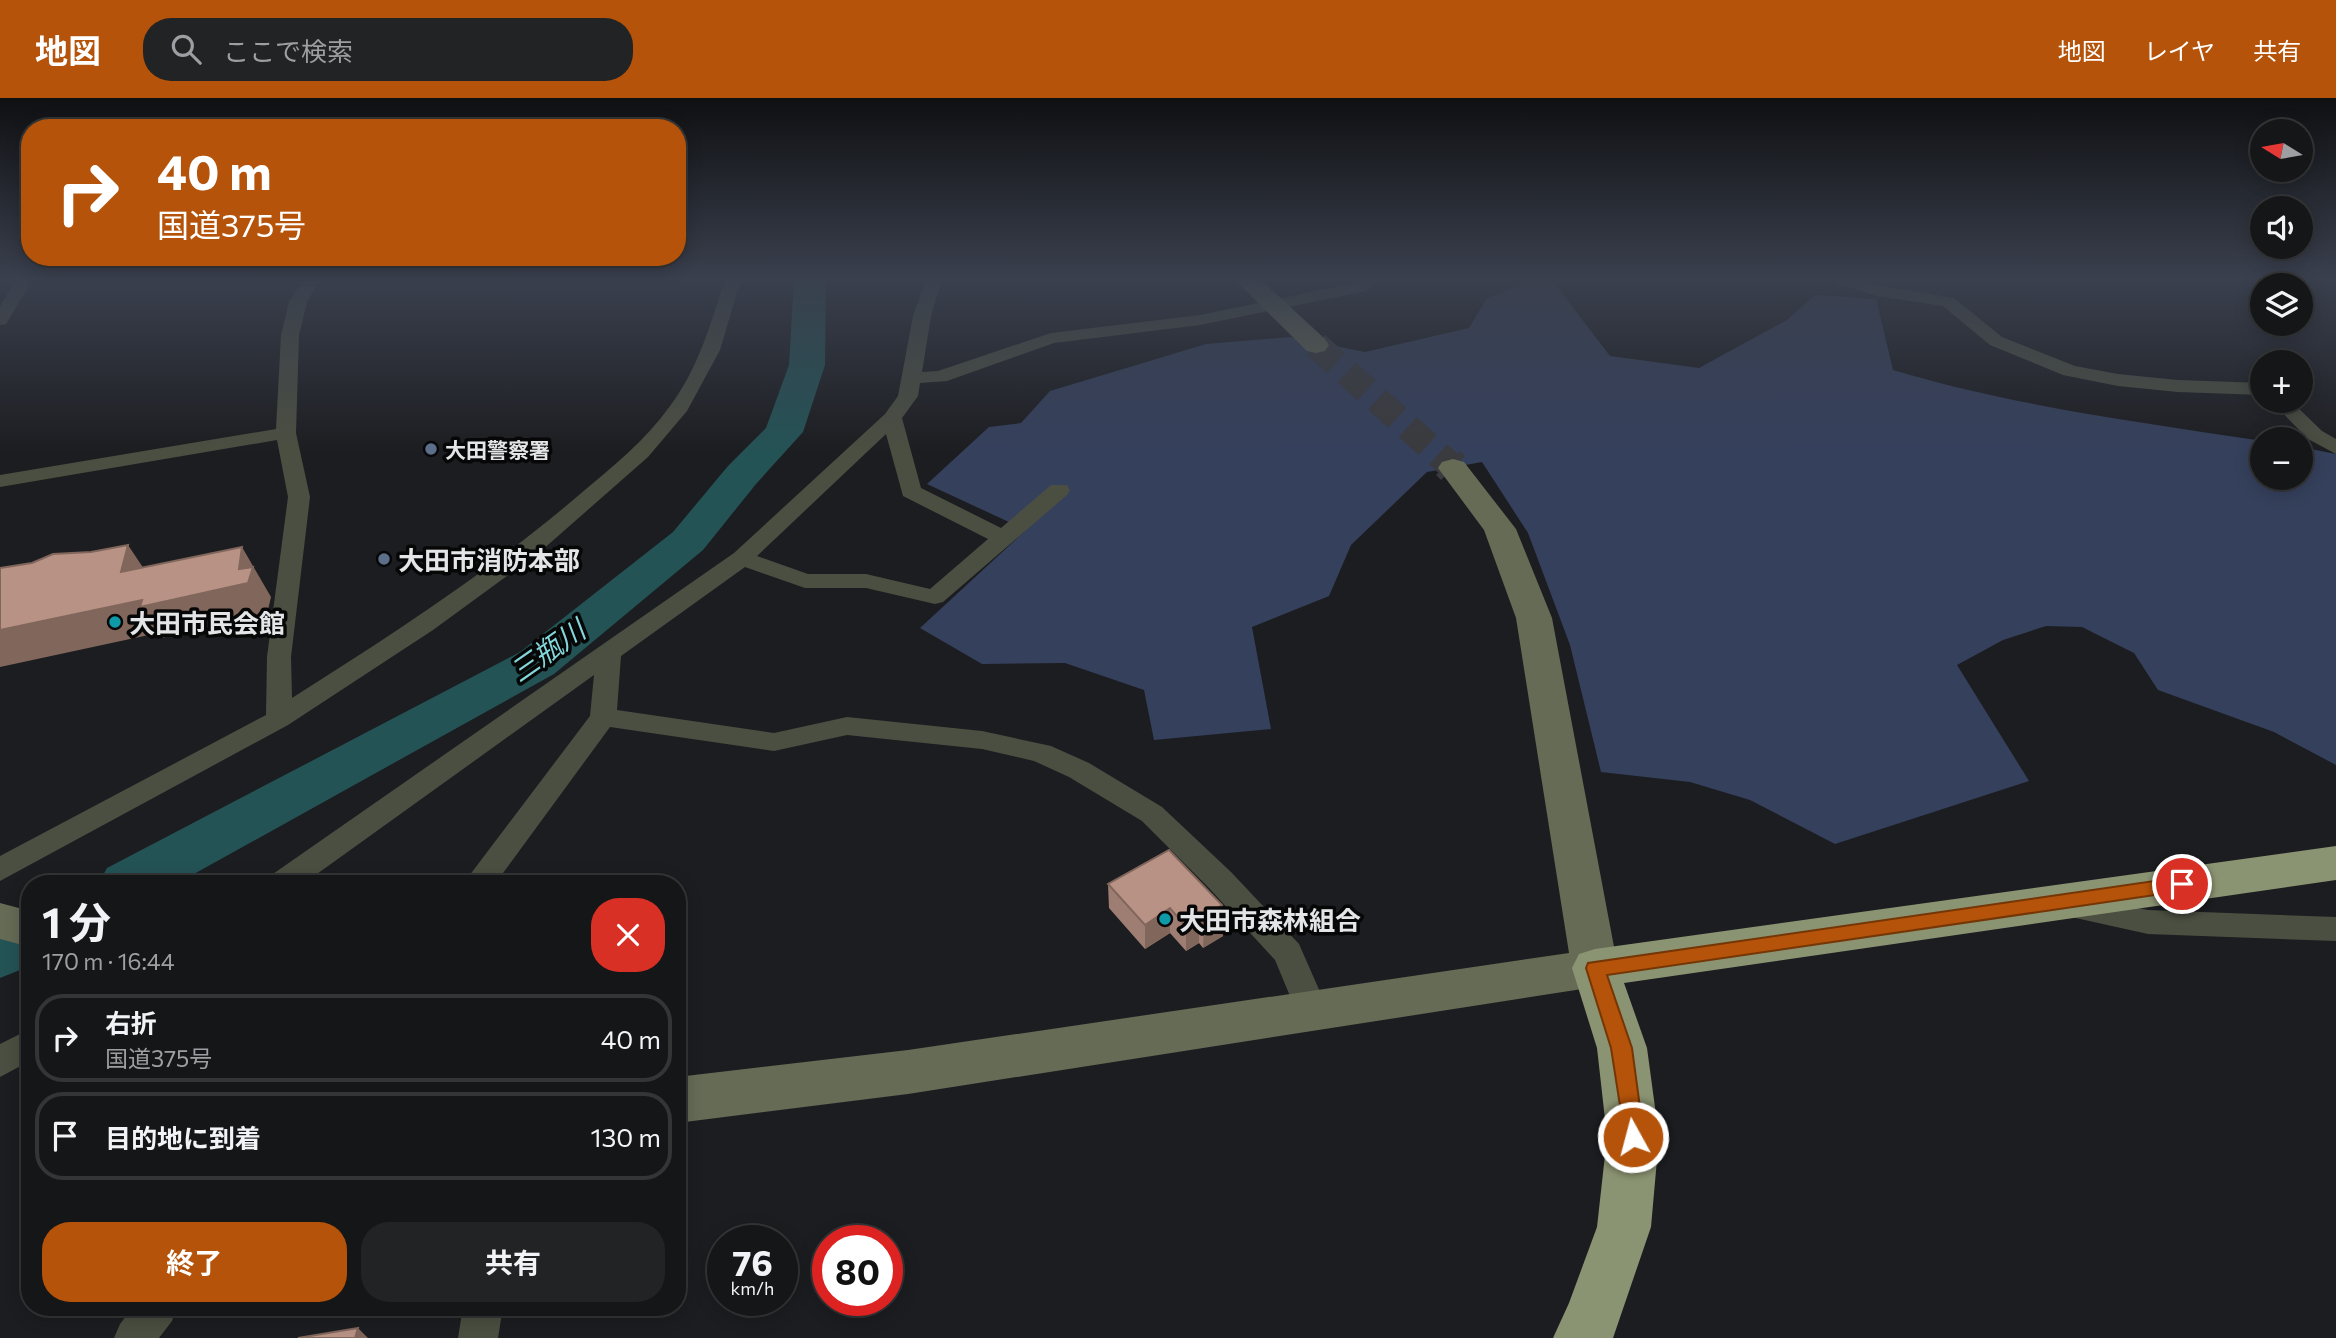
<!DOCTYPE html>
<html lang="ja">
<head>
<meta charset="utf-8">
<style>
  :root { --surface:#151618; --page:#222325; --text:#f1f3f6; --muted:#9d9fa2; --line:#343537; --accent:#b45309 }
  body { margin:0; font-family:Commissioner,"Noto Sans JP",sans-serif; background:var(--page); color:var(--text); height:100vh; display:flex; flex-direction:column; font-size:26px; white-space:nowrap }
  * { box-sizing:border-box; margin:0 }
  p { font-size:23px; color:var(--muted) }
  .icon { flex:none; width:38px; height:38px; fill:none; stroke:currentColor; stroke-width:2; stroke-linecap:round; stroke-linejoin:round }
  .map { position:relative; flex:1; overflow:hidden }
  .side { position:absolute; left:21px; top:777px; width:665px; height:441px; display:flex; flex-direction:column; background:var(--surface); border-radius:28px; box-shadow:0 4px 18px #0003,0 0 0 2px var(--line) }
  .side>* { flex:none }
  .top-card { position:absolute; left:21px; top:21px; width:665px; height:147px; border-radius:28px; box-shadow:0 4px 18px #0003,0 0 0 2px var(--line); background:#b45309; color:#fff; overflow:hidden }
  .needle { width:46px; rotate:281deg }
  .fabs { position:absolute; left:2250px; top:21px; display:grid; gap:14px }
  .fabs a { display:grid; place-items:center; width:63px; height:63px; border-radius:50%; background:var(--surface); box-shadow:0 4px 18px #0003,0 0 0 2px var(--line); font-size:35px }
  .speed { position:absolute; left:707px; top:1127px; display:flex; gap:14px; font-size:35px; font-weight:700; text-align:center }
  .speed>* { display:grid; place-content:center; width:91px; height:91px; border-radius:50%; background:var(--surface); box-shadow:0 4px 18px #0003,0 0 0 2px var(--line); line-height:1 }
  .speed small { font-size:18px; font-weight:400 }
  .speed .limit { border:10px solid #d22; background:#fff; color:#111 }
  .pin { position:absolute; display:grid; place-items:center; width:60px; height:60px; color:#fff; margin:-30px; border:4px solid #fff; border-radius:50%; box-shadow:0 2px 7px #0007 }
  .me { position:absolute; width:77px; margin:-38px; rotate:353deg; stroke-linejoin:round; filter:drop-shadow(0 0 5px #0008) }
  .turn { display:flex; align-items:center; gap:24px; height:147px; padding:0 21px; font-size:32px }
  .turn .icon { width:91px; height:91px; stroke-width:2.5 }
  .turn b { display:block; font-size:49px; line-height:60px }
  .round { display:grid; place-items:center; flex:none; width:74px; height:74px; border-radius:28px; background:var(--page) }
  .summary { display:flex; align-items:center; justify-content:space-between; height:119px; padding:0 21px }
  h1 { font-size:42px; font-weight:700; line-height:52px }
  .button { display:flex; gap:14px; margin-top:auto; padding:14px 21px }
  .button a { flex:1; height:80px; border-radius:28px; background:var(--accent); color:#fff; font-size:28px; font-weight:700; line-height:80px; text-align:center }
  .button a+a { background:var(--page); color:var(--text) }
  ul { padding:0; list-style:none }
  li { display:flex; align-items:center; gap:21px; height:88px; margin:0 14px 10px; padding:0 7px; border:4px solid var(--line); border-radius:28px }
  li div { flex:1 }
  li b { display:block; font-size:26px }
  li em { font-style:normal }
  header { display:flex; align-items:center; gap:42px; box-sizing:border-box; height:98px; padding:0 35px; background:var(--accent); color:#fff }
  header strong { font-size:33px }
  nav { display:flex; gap:38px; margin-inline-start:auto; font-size:24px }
  .search { width:490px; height:63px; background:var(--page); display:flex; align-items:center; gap:18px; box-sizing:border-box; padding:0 24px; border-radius:28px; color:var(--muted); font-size:26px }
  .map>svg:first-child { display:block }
  .forest { fill:#35405c }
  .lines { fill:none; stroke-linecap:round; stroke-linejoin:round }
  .river { fill:#245355; fill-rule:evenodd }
  .secondary-tunnel-far1 { stroke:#3a3b3e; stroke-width:27; stroke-dasharray:27 14; stroke-linecap:butt }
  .secondary-tunnel { stroke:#3a3b3e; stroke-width:34; stroke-dasharray:34 17; stroke-linecap:butt }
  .street { fill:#4b4f41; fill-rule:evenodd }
  .secondary { fill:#656b55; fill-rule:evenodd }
  .highway { fill:#8b9472; fill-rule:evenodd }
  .wall { fill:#9e7e72 }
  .shaded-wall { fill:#81665c }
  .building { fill:#b89284; stroke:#81665c; stroke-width:2 }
  .route { fill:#b45309; stroke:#753606; stroke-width:2 }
  .service-dot { fill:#5c6f8a; stroke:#070708; stroke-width:2.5 }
  .culture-dot { fill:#0f9aa8; stroke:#070708; stroke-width:2.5 }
  .labels { text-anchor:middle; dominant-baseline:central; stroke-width:7; stroke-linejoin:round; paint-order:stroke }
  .far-poi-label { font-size:21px; font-weight:bold; fill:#e4e5e7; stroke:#070708; text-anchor:start }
  .poi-label { font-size:26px; font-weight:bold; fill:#e4e5e7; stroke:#070708; text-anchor:start }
  .water-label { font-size:28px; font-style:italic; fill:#84d7da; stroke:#070708 }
</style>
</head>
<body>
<header>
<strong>地図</strong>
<div class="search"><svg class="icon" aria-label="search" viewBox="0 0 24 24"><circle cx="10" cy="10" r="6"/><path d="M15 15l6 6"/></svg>ここで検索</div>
<nav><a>地図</a><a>レイヤ</a><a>共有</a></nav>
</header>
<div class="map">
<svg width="2336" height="1240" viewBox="0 0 2336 1240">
  <rect width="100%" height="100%" fill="#1c1d20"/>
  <!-- forest -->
  <path class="forest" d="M1537,181H1551L1610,258L1699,270L1787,222L1815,197L1876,201L1893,272C2013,308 2139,324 2263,343V380H2301V349L2336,356V667L2274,634L2158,592L2134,555L2082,529L2046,528L2003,542L1957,567L2029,683L1835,746L1750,702L1690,684L1601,674L1570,547L1528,435L1482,364L1427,374L1351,447L1329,498L1252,529L1271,631L1154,642L1144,592L1065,565L982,566L920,530L1026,432L927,386L989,329L1021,325L1050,293L1206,246L1290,239L1365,254L1469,230L1487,200Z"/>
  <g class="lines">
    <!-- river -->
    <path class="river" d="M794,181H826L825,267L803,334L756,386L703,452L554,576L176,786H98L107,770L520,554L673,434L728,368L766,330L789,267Z
      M30,814V868L0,880V826Z"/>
    <!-- secondary-tunnel-far1 -->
    <path class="secondary-tunnel-far1" d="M1316,247L1450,367"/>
    <!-- secondary-tunnel -->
    <path class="secondary-tunnel" d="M1448,365L1453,370"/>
    <!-- street -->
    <path class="street" d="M17,181H33L6,226L0,227V208Z
      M304,181H320L307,204L299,237L296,335L310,399L291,559L292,600C391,537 489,474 579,397C612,369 645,343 670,308C698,271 711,225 725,181H741L720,252L687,313L648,359L541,453L433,532L288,627L0,783V758L266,617L267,559L288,399L277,342L0,389V377L276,331L281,237L289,204Z
      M926,181H942L931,218L922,274L938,273L1051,235L1200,217L1355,185L1360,181H1379L1366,193L1200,227L1054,245L947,283L920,285L918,298L902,320L921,390L1001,430L1051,387H1067L1070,392L1067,397L943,504L935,506L866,490H805L745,469L621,558L617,612L774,635L847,619L982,633L1051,648L1089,665L1162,709L1231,774L1299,846L1328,912L1324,922L1312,926L1300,922L1275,862L1209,790L1142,723L1069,679L1034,663L982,651L847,637L774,653L610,629L495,786H463L590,618L594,577L303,786H266L270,778L734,455L885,316L898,298L913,218ZM886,336L903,398L988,441L930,491L866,476H808L757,458Z
      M1833,181H1858L1880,188L1954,200L2002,239L2075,268L2118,276L2178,282L2263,285V297L2178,294L2118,288L2063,277L1990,247L1943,208L1877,198L1835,185Z
      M2271,303H2291L2322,333L2336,341V356L2308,341Z
      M2073,797L2148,812L2336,819V843L2148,836L2062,817L2058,809L2062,801Z
      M30,931V963L0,979V946Z
      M133,1209H177L172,1223L159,1240H114L120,1226Z
      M463,1209H503L498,1240H458Z"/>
    <!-- secondary -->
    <path class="secondary" d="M1234,181H1260L1325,241L1329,247L1325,253L1316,255L1307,253Z
      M1453,361L1464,364L1516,431L1552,520L1618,870L1611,884L1595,889L908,996L677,1025V979L908,952L1569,855L1516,520L1484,432L1438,370L1442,364Z
      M0,805L30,813V849L0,841Z"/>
    <!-- highway -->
    <path class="highway" d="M2336,748V782L1624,885L1647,950L1659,1039L1651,1129L1613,1240H1553L1569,1205L1597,1129L1607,1039L1597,950L1572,870L1579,856L1595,851Z"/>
  </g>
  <!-- wall -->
  <path class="wall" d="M1108,786L1222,807V812L1224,814L1223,838L1203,850L1199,845L1186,853L1170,835L1145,851L1109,810Z"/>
  <!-- shaded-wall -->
  <path class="shaded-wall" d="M128,447L148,477L239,471L242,449L271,499L267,516L161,540L158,535L0,569V532L121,474Z
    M1222,807V815L1224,814L1223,838L1203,850L1204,826Z
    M1170,810V835L1145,851V827Z
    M1199,821V845L1186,853V829Z
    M358,1230L368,1240H355Z"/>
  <!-- building -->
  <path class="building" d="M128,447L121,474L242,449L239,471L253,469L248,485L140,509L142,502L0,532V470L32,465L53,456L91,454Z
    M1169,752L1222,807L1219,809L1224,814L1204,826L1199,821L1186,829L1170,810L1145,827L1108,786Z
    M358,1230L355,1240H298Z"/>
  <!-- sky -->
  <linearGradient id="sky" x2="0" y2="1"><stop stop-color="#0f1012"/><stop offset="0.51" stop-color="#3a404e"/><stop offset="1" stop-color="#3a404e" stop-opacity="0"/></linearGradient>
  <rect width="2336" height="355" fill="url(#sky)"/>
  <!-- route -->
  <path class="route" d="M2182,779L2188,781L2191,786L2188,791L2182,793L1607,877L1632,950L1644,1039L1641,1046L1633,1049L1626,1046L1611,950L1586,870L1588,865Z"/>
  <!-- markers -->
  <g class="service-dot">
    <circle cx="431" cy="351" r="7"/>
    <circle cx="384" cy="461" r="7"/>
  </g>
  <g class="culture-dot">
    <circle cx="115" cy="524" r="7"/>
    <circle cx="1165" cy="821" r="7"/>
  </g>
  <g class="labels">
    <!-- far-poi labels -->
    <g class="far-poi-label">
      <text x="445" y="351">大田警察署</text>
    </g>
    <!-- poi labels -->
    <g class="poi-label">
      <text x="398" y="461">大田市消防本部</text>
      <text x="129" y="524">大田市民会館</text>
      <text x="1179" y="821">大田市森林組合</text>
    </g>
    <!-- water labels -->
    <g class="water-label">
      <text transform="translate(547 552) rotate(-35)">三瓶川</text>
    </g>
  </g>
</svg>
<div class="fabs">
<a><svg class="needle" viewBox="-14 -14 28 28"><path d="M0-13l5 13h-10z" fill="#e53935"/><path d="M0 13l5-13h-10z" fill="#9d9fa2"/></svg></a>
<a><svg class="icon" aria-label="sound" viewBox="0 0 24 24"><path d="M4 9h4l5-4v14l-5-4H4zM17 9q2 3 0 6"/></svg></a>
<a><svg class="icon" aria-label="layers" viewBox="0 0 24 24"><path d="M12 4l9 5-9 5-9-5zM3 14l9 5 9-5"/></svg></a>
<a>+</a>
<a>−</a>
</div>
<div class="speed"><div>76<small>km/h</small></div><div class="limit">80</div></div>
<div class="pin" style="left:2182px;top:786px;background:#d93025"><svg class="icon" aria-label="arrive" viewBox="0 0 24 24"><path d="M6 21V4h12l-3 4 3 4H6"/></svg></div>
<svg class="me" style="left:1633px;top:1039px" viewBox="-20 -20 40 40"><circle r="17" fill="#b45309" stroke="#fff" stroke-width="3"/><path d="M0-11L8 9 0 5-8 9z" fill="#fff"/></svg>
<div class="top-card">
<div class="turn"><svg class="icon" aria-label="right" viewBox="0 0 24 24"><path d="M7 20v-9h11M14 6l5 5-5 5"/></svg><div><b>40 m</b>国道375号</div></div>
</div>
<section class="side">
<div class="summary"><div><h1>1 分</h1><p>170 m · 16:44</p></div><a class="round" style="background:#d93025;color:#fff"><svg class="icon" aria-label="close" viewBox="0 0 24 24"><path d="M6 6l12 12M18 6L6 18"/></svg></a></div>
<ul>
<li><svg class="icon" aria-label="right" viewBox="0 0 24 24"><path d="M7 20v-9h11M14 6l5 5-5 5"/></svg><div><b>右折</b><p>国道375号</p></div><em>40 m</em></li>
<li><svg class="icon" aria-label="arrive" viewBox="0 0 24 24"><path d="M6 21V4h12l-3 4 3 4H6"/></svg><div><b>目的地に到着</b></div><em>130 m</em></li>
</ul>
<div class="button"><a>終了</a><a>共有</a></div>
</section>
</div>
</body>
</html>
